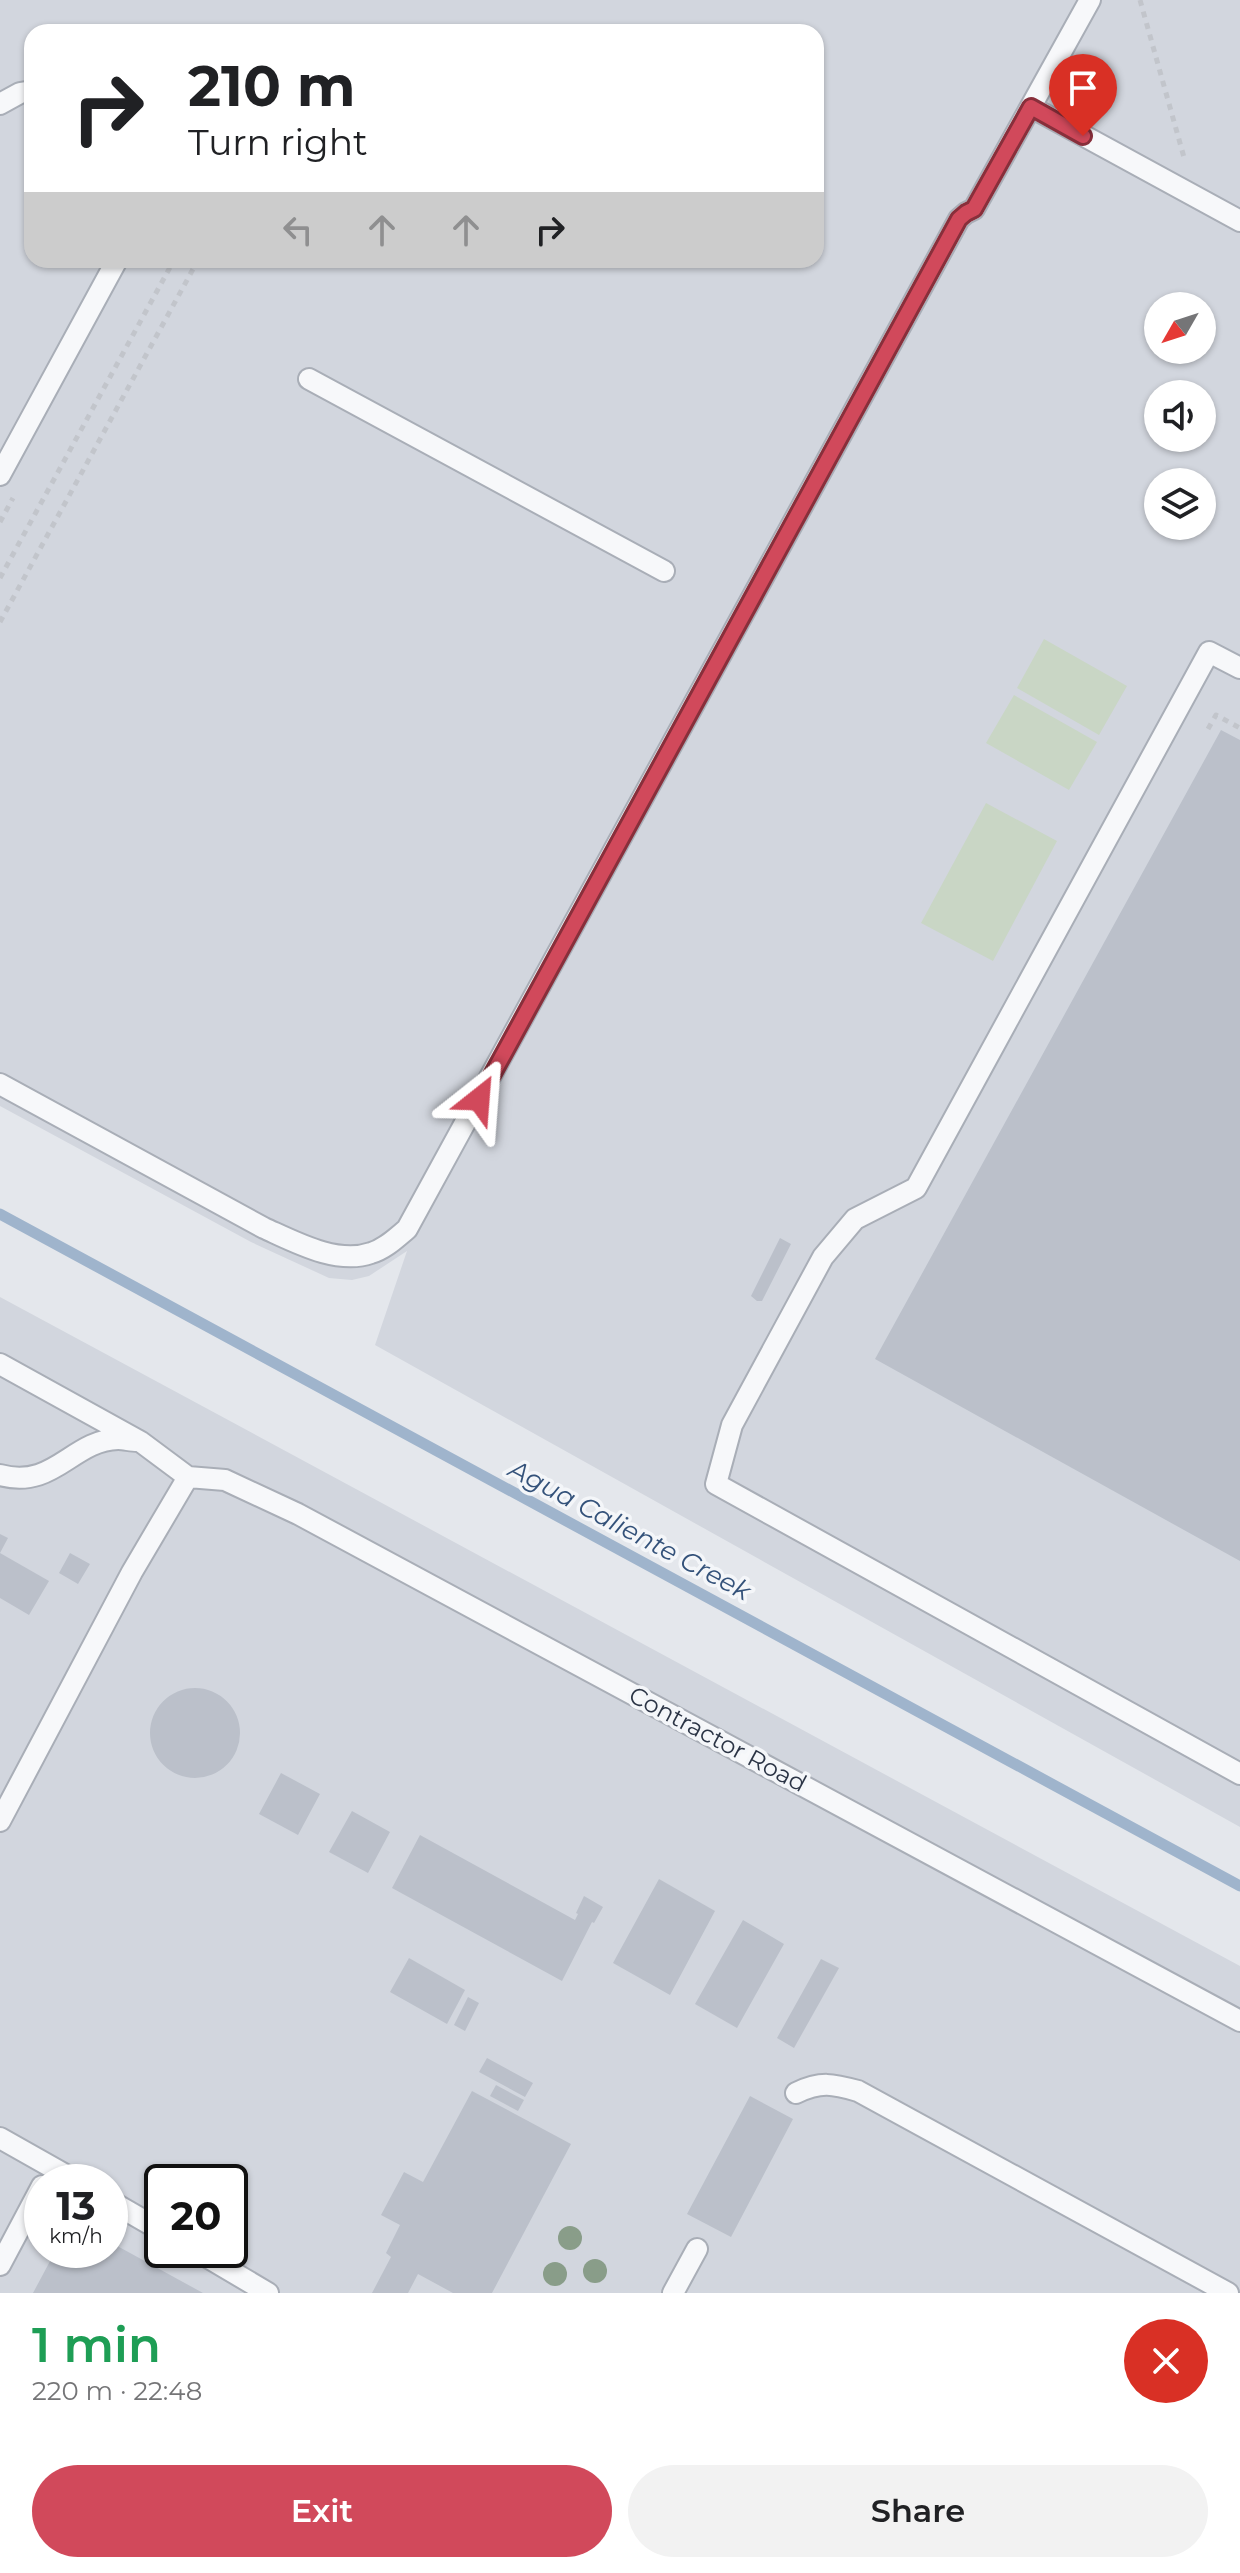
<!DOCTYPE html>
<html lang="en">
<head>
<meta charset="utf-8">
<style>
  :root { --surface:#fff; --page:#f2f2f2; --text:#202124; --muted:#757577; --accent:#d1495b }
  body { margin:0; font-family:Montserrat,sans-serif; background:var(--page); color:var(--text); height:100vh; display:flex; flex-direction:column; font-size:30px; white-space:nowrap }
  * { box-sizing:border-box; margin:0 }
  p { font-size:26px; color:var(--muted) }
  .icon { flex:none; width:44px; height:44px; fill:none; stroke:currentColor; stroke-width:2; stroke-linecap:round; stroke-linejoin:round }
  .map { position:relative; height:2293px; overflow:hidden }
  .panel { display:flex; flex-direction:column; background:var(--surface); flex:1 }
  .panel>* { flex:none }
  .hud { position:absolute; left:24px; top:24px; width:800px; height:244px; border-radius:24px; box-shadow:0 2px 6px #0004; background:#fff; color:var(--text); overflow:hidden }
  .needle { width:52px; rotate:231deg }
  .controls { position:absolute; left:1144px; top:292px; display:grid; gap:16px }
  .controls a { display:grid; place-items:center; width:72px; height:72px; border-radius:50%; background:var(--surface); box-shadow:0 2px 6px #0004; font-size:40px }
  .speed { position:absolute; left:24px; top:2164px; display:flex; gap:16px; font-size:40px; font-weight:700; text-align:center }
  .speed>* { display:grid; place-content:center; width:104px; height:104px; border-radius:50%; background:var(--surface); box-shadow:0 2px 6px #0004; line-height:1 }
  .speed small { font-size:20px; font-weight:400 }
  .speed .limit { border:4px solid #111; border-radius:12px; background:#fff; color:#111 }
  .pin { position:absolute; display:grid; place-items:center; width:68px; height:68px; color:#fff; margin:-82px -34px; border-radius:50% 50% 50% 0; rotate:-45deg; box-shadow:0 0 8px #0007 }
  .pin .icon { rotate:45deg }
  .me { position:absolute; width:88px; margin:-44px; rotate:28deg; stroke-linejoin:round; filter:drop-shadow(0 0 6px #0008) }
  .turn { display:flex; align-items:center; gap:28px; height:168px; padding:0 32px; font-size:36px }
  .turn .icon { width:104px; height:104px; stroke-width:2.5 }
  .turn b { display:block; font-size:56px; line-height:68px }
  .lanes { display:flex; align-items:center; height:76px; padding:0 32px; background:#0003; justify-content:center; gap:40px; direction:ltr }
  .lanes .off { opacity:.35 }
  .round { display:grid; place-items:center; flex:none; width:84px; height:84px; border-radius:42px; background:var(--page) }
  .headline { display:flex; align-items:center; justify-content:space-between; height:136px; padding:0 32px }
  h1 { font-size:48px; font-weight:600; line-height:60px; color:#1e9e55 }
  .primary-button { display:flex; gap:16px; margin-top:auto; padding:16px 32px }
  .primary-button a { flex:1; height:92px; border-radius:48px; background:var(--accent); color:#fff; font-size:32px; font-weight:600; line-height:92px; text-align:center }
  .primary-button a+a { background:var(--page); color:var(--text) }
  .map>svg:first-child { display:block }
  .built { fill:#d2d6de; fill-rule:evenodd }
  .green { fill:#c9d6c5 }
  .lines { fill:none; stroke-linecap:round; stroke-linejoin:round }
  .stream { stroke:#9fb4cc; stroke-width:11 }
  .building { fill:#bbc0ca }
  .lane-casing { stroke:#a9aeb7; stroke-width:24 }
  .path { stroke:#c2c5cb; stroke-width:5; stroke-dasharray:6 6; stroke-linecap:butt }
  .lane { stroke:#f7f8fa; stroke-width:20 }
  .tree { fill:#899d89 }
  .route-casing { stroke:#882f3b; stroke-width:20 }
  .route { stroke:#d1495b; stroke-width:14 }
  .labels { text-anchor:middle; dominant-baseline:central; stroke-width:7; stroke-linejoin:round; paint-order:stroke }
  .street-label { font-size:24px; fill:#2b3445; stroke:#f4f6f9 }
  .water-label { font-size:26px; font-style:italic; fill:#34527a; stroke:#f4f6f9 }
</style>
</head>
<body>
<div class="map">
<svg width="1240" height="2293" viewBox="0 0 1240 2293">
  <rect width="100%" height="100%" fill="#e4e7ec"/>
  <!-- built -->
  <path class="built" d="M0,0H1240V1827L375,1345L407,1251L369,1276L352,1280L329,1278L251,1242L0,1106ZM32,32H816V260H32ZM1158,306H1202V350H1158ZM1158,394H1202V438H1158ZM1158,482H1202V526H1158Z
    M0,1297L1240,1966V2293H0ZM42,2182H110V2250H42ZM162,2182H230V2250H162Z"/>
  <!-- green -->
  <path class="green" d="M1044,639L1127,686L1099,735L1017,688Z
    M1014,695L1097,742L1069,790L986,743Z
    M986,803L1057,841L993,961L921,923Z"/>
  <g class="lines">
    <!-- stream -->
    <path class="stream" d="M0,1214L1240,1886"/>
  </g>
  <!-- building -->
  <path class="building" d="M1221,730L1240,740V1561L875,1359Z
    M780,1238L791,1244L762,1301H757L751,1296Z
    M0,1534L8,1538L0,1553L49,1581L29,1615L0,1598Z
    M70,1553L90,1564L78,1584L59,1573Z
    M150 1733a45 45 0 1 1 90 0a45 45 0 1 1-90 0Z
    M281,1773L320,1794L298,1835L259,1814Z
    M352,1811L390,1832L368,1873L329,1852Z
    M420,1835L575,1920L578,1914L576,1913L584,1896L603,1907L594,1923L592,1922L562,1981L392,1888Z
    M659,1879L715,1911L670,1995L613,1963Z
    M743,1920L784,1944L737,2028L695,2004Z
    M409,1958L465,1990L447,2024L390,1992Z
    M821,1959L839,1968L794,2048L777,2038Z
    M468,1997L479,2003L465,2031L454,2025Z
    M487,2058L533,2083L525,2097L479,2072Z
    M496,2085L524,2100L518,2111L490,2096Z
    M472,2091L571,2144L492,2293H453L418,2274L408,2293H372L391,2257L386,2253L400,2225L381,2215L404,2172L423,2182Z
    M750,2096L793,2119L731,2237L687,2214Z
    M110,2242L203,2293H33L56,2250H110Z"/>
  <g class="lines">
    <!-- lane casing -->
    <g class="lane-casing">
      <path id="lane" d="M0,104L20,93L32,91
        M1031,107L1240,221
        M309,379L664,571
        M0,475L117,260
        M1240,668L1209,652L916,1188L855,1219L823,1257L732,1425L716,1484L1240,1774
        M0,1084L264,1228C295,1242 337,1265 371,1253C385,1249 396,1238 407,1229L959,219L966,213L974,209L1090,0
        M0,1364L141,1442L188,1477
        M0,1475C54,1490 72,1440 118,1439C124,1439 131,1441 137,1441
        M188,1477L225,1480L298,1514L1240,2021
        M0,1821L132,1572L188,1477
        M796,2093C821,2081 833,2084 858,2091L1228,2293
        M0,2138L78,2182
        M110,2201L162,2231
        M195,2250L268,2293
        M0,2265L42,2186
        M673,2293L697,2249"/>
    </g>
    <!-- path -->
    <path class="path" d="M1140,0L1185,161
      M0,522L13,498
      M0,578L174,260
      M0,622L198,260
      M1208,729L1216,715L1240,728"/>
    <!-- lane -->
    <use href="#lane" class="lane"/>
  </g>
  <!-- trees -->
  <g class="tree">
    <circle cx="570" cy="2238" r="12"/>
    <circle cx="595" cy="2271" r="12"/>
    <circle cx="555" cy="2274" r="12"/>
  </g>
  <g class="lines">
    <!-- route casing -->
    <g class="route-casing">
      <path id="route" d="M479,1099L959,219L966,213L974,209L1031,107L1083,136"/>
    </g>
    <!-- route -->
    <use href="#route" class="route"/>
  </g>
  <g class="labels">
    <!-- street labels -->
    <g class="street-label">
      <text transform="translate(718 1739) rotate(28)">Contractor Road</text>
    </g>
    <!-- water labels -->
    <g class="water-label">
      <text transform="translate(630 1530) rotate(28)">Agua Caliente Creek</text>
    </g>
  </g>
</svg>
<div class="controls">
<a><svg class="needle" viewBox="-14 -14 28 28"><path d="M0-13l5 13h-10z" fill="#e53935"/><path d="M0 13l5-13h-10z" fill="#757577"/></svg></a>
<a><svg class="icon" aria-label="sound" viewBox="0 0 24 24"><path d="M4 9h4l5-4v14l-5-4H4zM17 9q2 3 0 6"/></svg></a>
<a><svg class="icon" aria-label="layers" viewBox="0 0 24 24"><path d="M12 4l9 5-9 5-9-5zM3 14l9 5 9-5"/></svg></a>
</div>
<div class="speed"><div>13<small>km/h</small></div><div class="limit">20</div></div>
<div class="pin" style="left:1083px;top:136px;background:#d93025"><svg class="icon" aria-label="arrive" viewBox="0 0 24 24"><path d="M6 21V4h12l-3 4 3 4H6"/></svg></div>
<svg class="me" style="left:479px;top:1099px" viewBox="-20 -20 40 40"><path d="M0-17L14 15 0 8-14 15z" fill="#d1495b" stroke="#fff" stroke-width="4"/></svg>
<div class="hud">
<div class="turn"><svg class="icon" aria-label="right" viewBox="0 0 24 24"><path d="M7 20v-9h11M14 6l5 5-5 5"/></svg><div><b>210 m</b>Turn right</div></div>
<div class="lanes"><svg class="icon off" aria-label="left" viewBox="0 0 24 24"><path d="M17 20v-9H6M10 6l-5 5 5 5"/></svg><svg class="icon off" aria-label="ahead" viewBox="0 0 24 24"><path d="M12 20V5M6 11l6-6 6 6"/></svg><svg class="icon off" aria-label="ahead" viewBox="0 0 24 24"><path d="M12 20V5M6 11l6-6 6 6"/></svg><svg class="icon" aria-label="right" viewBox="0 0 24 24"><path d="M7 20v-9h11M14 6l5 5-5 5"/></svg></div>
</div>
</div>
<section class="panel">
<div class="headline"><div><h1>1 min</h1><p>220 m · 22:48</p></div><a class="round" style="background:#d93025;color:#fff"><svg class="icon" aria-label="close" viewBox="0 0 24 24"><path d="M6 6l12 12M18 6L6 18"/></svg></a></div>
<div class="primary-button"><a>Exit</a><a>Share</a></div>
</section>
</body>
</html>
